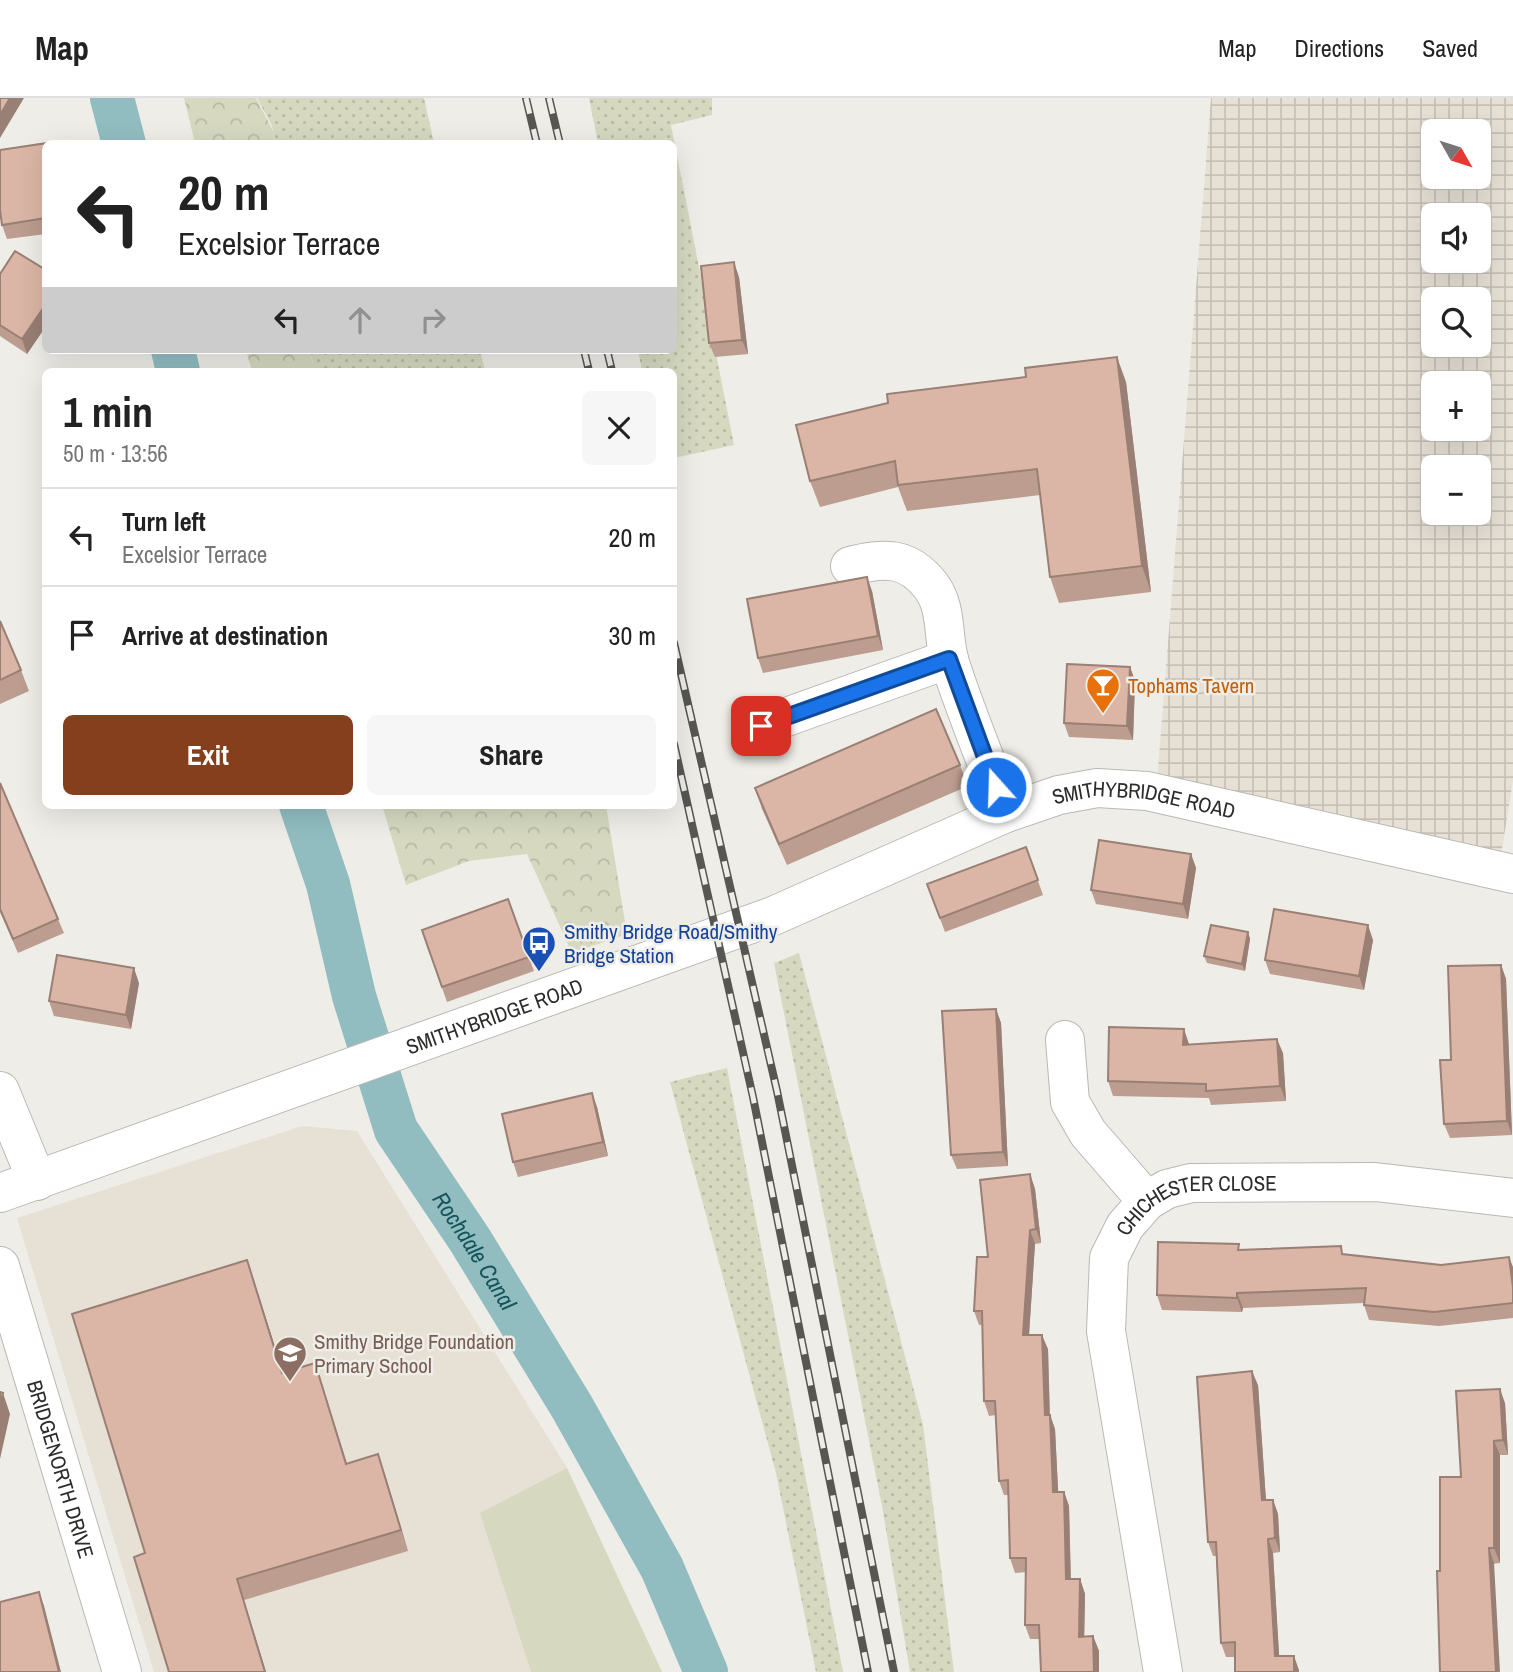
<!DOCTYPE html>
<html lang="en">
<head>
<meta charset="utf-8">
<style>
  :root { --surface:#fff; --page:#f6f6f6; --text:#222; --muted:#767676; --line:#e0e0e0; --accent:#863f1d }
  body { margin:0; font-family:"Archivo Narrow",sans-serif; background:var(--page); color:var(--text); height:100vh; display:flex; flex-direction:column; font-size:26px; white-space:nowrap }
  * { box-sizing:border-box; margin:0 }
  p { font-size:23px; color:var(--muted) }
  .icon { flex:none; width:38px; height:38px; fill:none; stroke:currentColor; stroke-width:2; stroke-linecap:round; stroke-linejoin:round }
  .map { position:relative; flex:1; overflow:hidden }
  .side { position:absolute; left:42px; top:270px; width:635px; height:441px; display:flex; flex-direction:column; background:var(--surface); border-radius:10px; box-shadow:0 7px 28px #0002 }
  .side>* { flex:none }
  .hud { position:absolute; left:42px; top:42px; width:635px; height:214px; border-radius:10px; box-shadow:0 7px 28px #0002; background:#fff; color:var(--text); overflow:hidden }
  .needle { width:46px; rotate:129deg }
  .fabs { position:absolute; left:1421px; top:21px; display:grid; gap:14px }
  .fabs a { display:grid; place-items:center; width:70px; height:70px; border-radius:10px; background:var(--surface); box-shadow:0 7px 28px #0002; font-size:35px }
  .pin { position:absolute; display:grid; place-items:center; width:60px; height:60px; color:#fff; margin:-30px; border-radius:14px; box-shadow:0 4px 10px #0006 }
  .me { position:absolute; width:77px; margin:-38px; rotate:340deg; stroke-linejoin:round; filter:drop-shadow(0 0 5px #0008) }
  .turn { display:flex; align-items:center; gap:24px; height:147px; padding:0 21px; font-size:32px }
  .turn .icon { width:91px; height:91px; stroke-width:2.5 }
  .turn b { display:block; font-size:49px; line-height:60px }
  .lanes { display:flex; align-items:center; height:66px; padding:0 21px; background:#0003; justify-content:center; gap:35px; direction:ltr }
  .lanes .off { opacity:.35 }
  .round { display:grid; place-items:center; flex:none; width:74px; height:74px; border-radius:10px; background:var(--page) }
  .overview { display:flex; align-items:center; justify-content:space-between; height:119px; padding:0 21px }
  h1 { font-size:42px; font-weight:800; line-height:52px }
  .action { display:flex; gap:14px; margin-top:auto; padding:14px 21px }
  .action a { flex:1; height:80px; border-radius:10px; background:var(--accent); color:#fff; font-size:28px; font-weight:800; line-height:80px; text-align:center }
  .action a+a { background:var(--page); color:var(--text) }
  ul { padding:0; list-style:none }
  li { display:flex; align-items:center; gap:21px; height:98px; padding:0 21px; border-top:2px solid var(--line) }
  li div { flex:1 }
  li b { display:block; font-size:26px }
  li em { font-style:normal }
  header { display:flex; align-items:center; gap:42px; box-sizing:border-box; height:98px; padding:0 35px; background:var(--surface); border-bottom:2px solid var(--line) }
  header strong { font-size:33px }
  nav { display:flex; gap:38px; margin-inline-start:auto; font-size:24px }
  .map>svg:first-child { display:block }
  .built { fill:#e7e0d5 }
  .industrial { fill:url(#industrial-grid); fill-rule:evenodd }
  .grass { fill:url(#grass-dots) }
  .forest { fill:url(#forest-crowns) }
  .garden { fill:#d6d9c0 }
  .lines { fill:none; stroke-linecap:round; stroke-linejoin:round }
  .canal { stroke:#91bdc1; stroke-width:44 }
  .minor-casing { stroke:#bab8b4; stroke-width:40 }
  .tertiary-casing { stroke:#bab8b4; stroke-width:40 }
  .minor { stroke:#fff; stroke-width:38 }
  .tertiary { stroke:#fff; stroke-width:38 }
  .rail-casing { stroke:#565653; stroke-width:8 }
  .rail { stroke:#efede8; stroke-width:5; stroke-dasharray:16; stroke-linecap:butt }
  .wall { fill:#bc9d8f }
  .shaded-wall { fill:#997f74 }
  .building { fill:#dbb6a6; stroke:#997f74; stroke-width:2 }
  .route-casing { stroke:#114b97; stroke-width:18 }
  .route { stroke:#1a73e8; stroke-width:12 }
  .labels { text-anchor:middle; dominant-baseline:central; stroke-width:5; stroke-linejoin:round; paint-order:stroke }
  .food-label { font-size:21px; fill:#c56008; stroke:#efede8; text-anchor:start }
  .street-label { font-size:21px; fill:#2c2c2a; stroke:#efede8 }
  .transit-label { font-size:21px; fill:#164399; stroke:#efede8; text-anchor:start }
  .education-label { font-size:21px; fill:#785e54; stroke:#efede8; text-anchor:start }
  .water-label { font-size:23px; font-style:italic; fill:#14545a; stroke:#efede8 }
</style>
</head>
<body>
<header>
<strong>Map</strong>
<nav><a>Map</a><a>Directions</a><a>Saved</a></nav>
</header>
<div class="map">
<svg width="1513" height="1574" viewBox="0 0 1513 1574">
  <defs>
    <pattern id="industrial-grid" width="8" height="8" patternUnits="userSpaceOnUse" patternTransform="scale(1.75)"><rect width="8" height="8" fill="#e7e0d5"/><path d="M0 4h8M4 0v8" fill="none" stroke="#c6c0b7"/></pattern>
    <pattern id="grass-dots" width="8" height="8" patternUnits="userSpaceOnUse" patternTransform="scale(1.75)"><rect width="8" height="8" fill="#d6d9c0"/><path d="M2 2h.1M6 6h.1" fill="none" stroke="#b8baa5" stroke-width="1.8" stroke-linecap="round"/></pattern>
    <pattern id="forest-crowns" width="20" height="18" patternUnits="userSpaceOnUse" patternTransform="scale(1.75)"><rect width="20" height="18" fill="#d6d9c0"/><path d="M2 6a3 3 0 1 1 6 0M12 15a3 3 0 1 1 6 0" fill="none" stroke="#b8baa5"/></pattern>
  </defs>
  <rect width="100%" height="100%" fill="#efede8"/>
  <!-- built -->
  <path class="built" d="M302,1028L357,1033L567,1370L662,1574H154L17,1120Z"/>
  <!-- industrial -->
  <path class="industrial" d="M1211,0H1513V683L1501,757L1157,684ZM1433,33H1479V79H1433ZM1433,117H1479V163H1433ZM1433,201H1479V247H1433ZM1433,285H1479V331H1433ZM1433,369H1479V415H1433Z"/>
  <!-- grass -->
  <path class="grass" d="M257,0H424L434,45H275L272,28Z
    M589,0H712V17L671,27L734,347L674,360V273H642L638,252H674V46L598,45Z
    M310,252H480L485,273H314Z
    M799,855L923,1327L954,1574H910L882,1408L774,865Z
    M727,970L843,1574H816L776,1375L670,984Z"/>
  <!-- forest -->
  <path class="forest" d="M184,0H256L273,33L275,45H195Z
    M246,252H310L314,273H252Z
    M382,707H606L627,836L572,855L527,756L469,763L406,787Z"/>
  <!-- garden -->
  <path class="garden" d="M567,1370L662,1574H531L480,1415Z"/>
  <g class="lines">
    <!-- canal -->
    <g class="canal">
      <path d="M112,0L124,46"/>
      <path d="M173,252L178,273"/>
      <path id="s1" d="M301,707L328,786L354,898L396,1032L470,1142L572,1309L662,1470L706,1574"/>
    </g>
    <!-- minor casing -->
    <g class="minor-casing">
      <g id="minor">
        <path d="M850,468C883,460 907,457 931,488C948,510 942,540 950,565C966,615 987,665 1006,715"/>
        <path d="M761,628L949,561"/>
        <path d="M1065,942L1070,1004L1088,1035L1147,1103"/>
        <path d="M0,993L37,1083"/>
        <path id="s2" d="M0,1168L122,1574"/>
        <path id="s3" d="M1163,1574L1106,1233L1109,1160L1125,1128L1147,1103L1167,1091L1191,1085L1375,1084L1513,1100"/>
      </g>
    </g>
    <!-- tertiary casing -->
    <g class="tertiary-casing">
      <g id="tertiary">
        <path id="s4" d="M0,1095L773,818L1006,715L1059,697L1097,690L1147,693L1513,776"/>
      </g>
    </g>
    <!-- minor -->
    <use href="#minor" class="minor"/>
    <!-- tertiary -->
    <use href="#tertiary" class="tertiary"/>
    <!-- rail casing -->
    <g class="rail-casing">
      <path id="rail" d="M526,0L537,46
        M549,0L560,46
        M584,252L589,273
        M607,252L612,273
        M674,545L777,993L894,1574
        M674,646L753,999L868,1574"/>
    </g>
    <!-- rail -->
    <use href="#rail" class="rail"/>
  </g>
  <!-- wall -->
  <path class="wall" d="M46,46V136L7,141L2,127Z
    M46,172V228L27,256L0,238V176Z
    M739,179L748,256L715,259L709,245Z
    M1026,279L1126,284L1151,494L1059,505L1050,479L1040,397L907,413L898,389L820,409L810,383Z
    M872,493L883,552L763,575L758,560Z
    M0,523L21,572L29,593L0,606Z
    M1130,569L1135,583L1133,642L1069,639L1064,625Z
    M960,667L968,688L787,767L762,711L755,690Z
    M0,685L64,835L18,855L0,814Z
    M1026,749L1043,797L945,834L927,786Z
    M1191,756L1196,770L1188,821L1096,806L1091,792Z
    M508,801L534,873L447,904L422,832Z
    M1248,834L1250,841L1245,873L1207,865L1204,858Z
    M1373,842L1364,892L1270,876L1265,862Z
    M1501,867L1506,881L1512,1037L1450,1040L1444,1026L1451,962Z
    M139,885L131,931L54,918L49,903Z
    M996,911L1001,925L1008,1068L957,1071L951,1057Z
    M1189,946L1283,955L1286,1003L1211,1007L1209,1000L1113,998L1108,983Z
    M597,1009L608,1058L518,1079L513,1064Z
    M1030,1076L1035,1091L1041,1145L1035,1146L1029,1237L1048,1251L1050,1317L1055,1331L1058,1394H1064L1069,1408L1071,1481H1080L1085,1496L1084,1539L1093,1538L1099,1553V1574H1041L1040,1541H1030L1025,1527L1026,1474L1015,1475L1010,1460L1009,1397H1004L999,1383L996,1317L989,1318L984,1303L982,1227H979L974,1213L988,1159Z
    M1241,1152L1344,1157L1441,1167L1513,1169V1220L1439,1228L1369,1222L1364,1207V1205L1243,1210L1242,1214L1162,1212L1157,1197Z
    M247,1162L254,1183L283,1275L315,1265L347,1365L385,1377L408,1453L244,1502L145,1455Z
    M1258,1287L1266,1402H1273L1278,1416L1280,1454L1273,1455L1279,1558L1299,1572L1235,1559H1226L1221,1545L1216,1458H1213L1208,1444Z
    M1505,1305L1508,1357H1500V1465L1440,1473L1461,1379Z"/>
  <!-- shaded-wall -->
  <path class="shaded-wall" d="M10,0H24L0,40V17Z
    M734,164L739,179L748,256L742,242Z
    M46,206V228L27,256L22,241Z
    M1117,259L1126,284L1151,494L1142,468Z
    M867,479L872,493L883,552L878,538Z
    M1130,569L1135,583L1133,642L1127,628Z
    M1191,756L1196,770L1188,821L1183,806Z
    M1368,827L1373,842L1364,892L1359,878Z
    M1248,834L1250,841L1245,873L1242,866Z
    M1501,867L1506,881L1512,1037L1507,1023Z
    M134,870L139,885L131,931L126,917Z
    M996,911L1001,925L1008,1068L1003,1054Z
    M1184,931L1189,946V961L1183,947Z
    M1277,941L1283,955L1286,1003L1280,988Z
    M592,995L597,1009L608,1058L603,1044Z
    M1030,1076L1035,1091L1041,1145L1036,1131Z
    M1030,1132L1035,1146L1028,1252L1023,1237Z
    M1509,1159L1513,1169V1189Z
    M247,1162L254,1183L290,1296L282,1275Z
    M1237,1195L1243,1210L1242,1214L1237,1200Z
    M1042,1237L1048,1251L1050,1332L1045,1317Z
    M315,1265L322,1286L353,1387L346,1366Z
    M1252,1273L1258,1287L1267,1417L1262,1402Z
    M1500,1291L1505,1305L1508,1357L1503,1342Z
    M3,1295L10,1316L0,1361V1307Z
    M1050,1317L1055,1331L1059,1409L1053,1394Z
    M1494,1343L1500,1357V1465L1494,1450Z
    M378,1356L385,1377L408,1453L401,1432Z
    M1064,1394L1069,1408L1071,1495L1066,1481Z
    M1273,1402L1278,1416L1280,1454L1275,1440Z
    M1268,1441L1273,1455L1280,1572L1275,1558Z
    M1489,1450L1494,1465L1500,1574H1496Z
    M237,1481L244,1502L266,1574H265Z
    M1080,1481L1085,1496L1084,1553L1079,1539Z
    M39,1494L44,1508L61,1574H59Z
    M1093,1538L1099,1553V1574H1094Z
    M1294,1558L1299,1572V1574H1294Z"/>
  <!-- building -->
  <path class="building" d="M0,0H10L0,17Z
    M47,45L46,46V120L2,127L0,112V52Z
    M15,153L46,172V206L22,241L0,227V176Z
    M734,164L742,242L709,245L701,168Z
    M1117,259L1142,468L1050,479L1037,371L898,387L895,363L810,383L796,327L888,305L887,296L1026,279L1025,270Z
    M867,479L878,538L758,560L747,501Z
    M0,523L21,572L0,582Z
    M1067,566L1130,569L1127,628L1064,625Z
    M936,611L960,667L779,746L755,690Z
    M0,685L58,821L13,841L0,811Z
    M1099,742L1191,756L1183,806L1091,792Z
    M1026,749L1038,782L940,820L927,786Z
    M508,801L529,859L442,889L422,832Z
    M1274,811L1368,827L1359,878L1265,862Z
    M1211,827L1248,834L1242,866L1204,858Z
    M57,857L134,870L126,917L49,903Z
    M1501,867L1507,1023L1444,1026L1440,962H1451L1448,868Z
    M996,911L1003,1054L951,1057L942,913Z
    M1109,929L1184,931L1183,947L1277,941L1280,988L1206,993V986L1108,983Z
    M592,995L603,1044L513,1064L502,1016Z
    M1030,1076L1036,1131L1030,1132L1023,1237H1042L1045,1317H1050L1053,1394H1064L1066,1481H1080L1079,1539L1093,1538L1094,1574H1041L1039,1527H1025L1026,1460H1010L1008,1382L999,1383L995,1303H984L982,1213H974L977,1159H988L980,1082Z
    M1158,1144L1239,1146L1238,1152L1341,1148L1342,1156L1441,1167L1509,1159L1513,1189V1205L1434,1214L1364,1207L1366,1190L1237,1195V1200L1157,1197Z
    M247,1162L282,1275L315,1265L346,1366L378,1356L401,1432L237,1481L265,1574H169L134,1459L145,1455L72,1216Z
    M1252,1273L1262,1402H1273L1275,1440L1268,1441L1275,1558H1294V1574H1235V1544L1221,1545L1216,1444H1208L1197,1279Z
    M1500,1291L1503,1342L1494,1343V1450H1489L1496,1574H1440L1437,1473H1440V1379H1461L1456,1293Z
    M0,1294L3,1295L0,1307Z
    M39,1494L59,1574H0V1504Z"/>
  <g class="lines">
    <!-- route casing -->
    <g class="route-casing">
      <path id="route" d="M761,628L949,561L996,689"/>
    </g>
    <!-- route -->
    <use href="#route" class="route"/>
  </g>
  <!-- icons -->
  <defs>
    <g id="bar-pin" transform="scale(1.75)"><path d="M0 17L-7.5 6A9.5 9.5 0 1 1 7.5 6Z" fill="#e8710a" stroke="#efede8"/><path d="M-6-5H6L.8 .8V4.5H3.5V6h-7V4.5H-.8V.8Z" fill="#fff"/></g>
    <g id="bus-pin" transform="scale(1.75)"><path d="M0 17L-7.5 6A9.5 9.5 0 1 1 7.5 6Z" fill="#1a4fb4" stroke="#efede8"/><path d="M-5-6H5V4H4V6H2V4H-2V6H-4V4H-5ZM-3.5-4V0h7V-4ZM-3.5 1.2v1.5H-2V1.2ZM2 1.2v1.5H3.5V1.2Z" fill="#fff"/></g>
    <g id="school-pin" transform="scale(1.75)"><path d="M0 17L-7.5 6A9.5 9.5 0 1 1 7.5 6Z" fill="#8d6e63" stroke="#efede8"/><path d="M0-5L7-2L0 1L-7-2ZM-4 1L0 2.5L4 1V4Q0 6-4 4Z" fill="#fff"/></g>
  </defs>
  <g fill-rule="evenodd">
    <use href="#bar-pin" x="1103" y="587"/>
    <use href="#bus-pin" x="539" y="845"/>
    <use href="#school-pin" x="290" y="1255"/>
  </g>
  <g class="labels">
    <!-- food labels -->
    <g class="food-label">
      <text x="1128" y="587">Tophams Tavern</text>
    </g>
    <!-- street labels -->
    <g class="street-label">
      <text stroke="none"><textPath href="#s4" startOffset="1218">SMITHYBRIDGE ROAD</textPath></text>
      <text stroke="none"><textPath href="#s4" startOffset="525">SMITHYBRIDGE ROAD</textPath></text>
      <text stroke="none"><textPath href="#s3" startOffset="534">CHICHESTER CLOSE</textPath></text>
      <text stroke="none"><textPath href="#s2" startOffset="212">BRIDGENORTH DRIVE</textPath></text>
    </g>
    <!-- transit labels -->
    <g class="transit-label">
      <text x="564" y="833">Smithy Bridge Road/Smithy<tspan x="564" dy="24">Bridge Station</tspan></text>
    </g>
    <!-- education labels -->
    <g class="education-label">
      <text x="314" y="1243">Smithy Bridge Foundation<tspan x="314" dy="24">Primary School</tspan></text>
    </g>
    <!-- water labels -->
    <g class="water-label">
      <text stroke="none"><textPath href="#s1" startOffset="483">Rochdale Canal</textPath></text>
    </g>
  </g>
</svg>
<div class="fabs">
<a><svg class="needle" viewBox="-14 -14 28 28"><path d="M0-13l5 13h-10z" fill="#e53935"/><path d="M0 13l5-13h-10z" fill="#767676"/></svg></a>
<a><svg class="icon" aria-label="sound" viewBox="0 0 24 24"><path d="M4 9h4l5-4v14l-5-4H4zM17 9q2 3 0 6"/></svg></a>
<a><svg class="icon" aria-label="search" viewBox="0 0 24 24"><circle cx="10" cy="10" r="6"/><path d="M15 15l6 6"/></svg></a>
<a>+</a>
<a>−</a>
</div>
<div class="pin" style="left:761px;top:628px;background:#d93025"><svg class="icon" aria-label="arrive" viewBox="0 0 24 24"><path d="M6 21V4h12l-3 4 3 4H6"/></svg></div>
<svg class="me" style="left:996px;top:689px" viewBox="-20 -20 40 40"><circle r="17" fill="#1a73e8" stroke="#fff" stroke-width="3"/><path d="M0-11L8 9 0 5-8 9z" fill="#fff"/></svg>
<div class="hud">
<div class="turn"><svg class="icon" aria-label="left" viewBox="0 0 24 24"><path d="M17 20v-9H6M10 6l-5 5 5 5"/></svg><div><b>20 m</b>Excelsior Terrace</div></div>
<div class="lanes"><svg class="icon" aria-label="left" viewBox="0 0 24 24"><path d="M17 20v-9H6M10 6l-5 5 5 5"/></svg><svg class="icon off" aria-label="ahead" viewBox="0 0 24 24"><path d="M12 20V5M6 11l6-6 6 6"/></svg><svg class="icon off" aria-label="right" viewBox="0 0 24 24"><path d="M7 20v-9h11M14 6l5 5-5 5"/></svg></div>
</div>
<section class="side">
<div class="overview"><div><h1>1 min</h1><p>50 m · 13:56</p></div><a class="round"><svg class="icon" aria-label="close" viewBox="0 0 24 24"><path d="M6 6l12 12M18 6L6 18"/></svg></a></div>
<ul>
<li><svg class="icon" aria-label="left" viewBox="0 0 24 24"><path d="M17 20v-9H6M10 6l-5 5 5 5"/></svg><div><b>Turn left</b><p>Excelsior Terrace</p></div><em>20 m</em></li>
<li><svg class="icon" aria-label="arrive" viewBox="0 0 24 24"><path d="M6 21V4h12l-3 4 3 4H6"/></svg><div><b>Arrive at destination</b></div><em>30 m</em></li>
</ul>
<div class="action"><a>Exit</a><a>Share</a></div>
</section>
</div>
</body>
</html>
